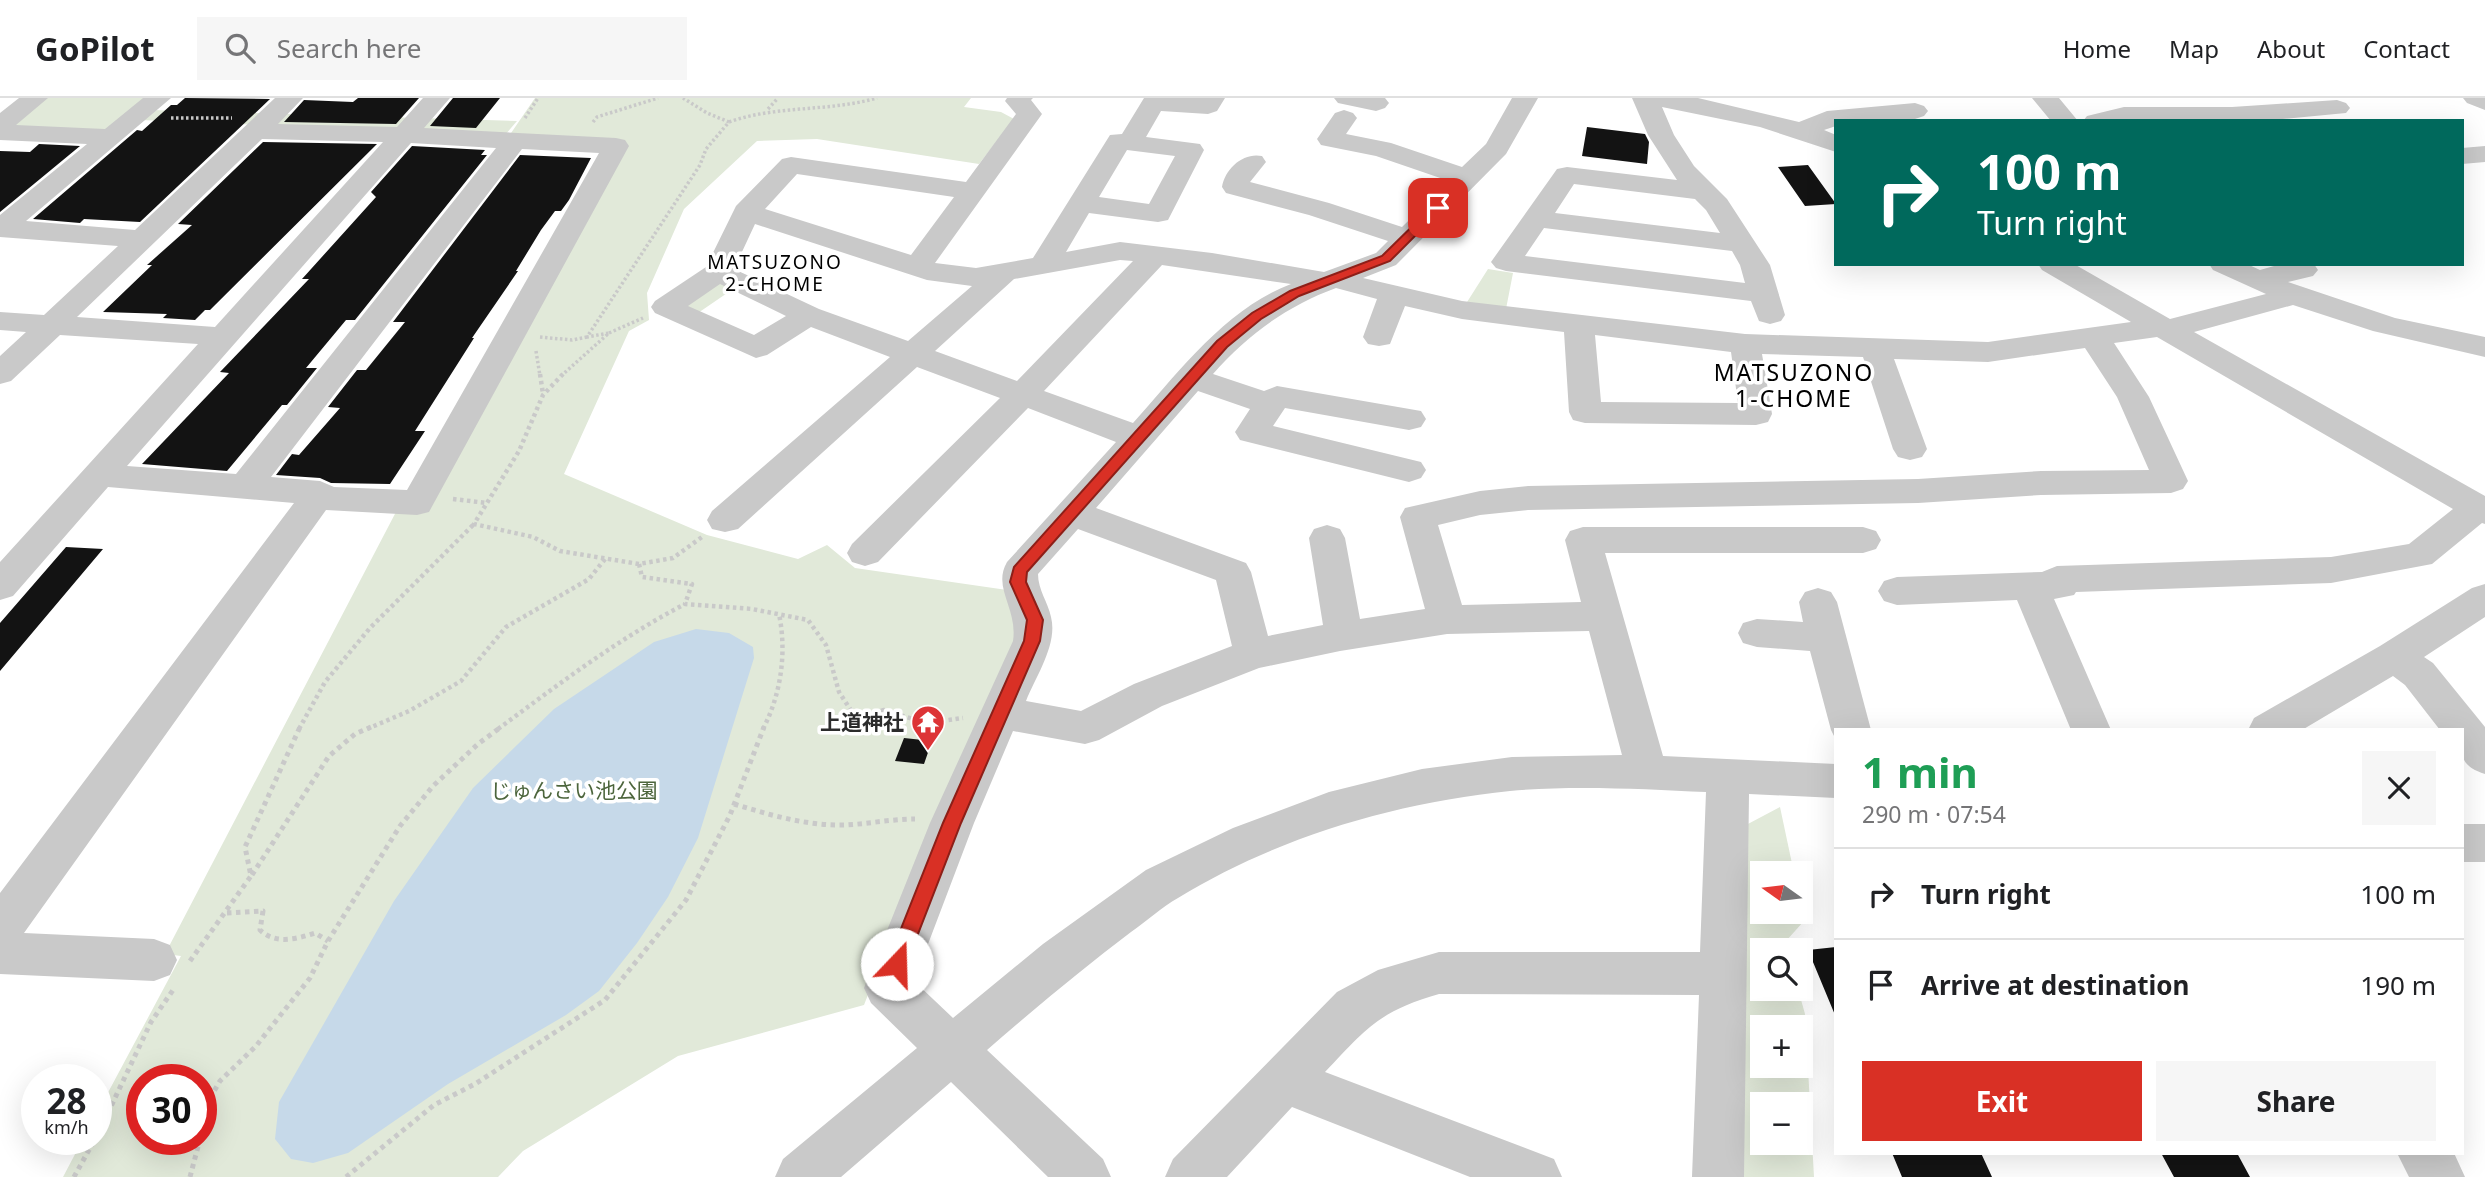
<!DOCTYPE html>
<html lang="en">
<head>
<meta charset="utf-8">
<style>
  :root { --surface:#fff; --page:#f6f6f6; --text:#202124; --muted:#757577; --line:#e0e0e0; --accent:#d93025 }
  body { margin:0; font-family:"Noto Sans","Noto Sans JP",sans-serif; background:var(--page); color:var(--text); height:100vh; display:flex; flex-direction:column; font-size:26px; white-space:nowrap }
  * { box-sizing:border-box; margin:0 }
  p { font-size:23px; color:var(--muted) }
  .icon { flex:none; width:38px; height:38px; fill:none; stroke:currentColor; stroke-width:2; stroke-linecap:round; stroke-linejoin:round }
  .map { position:relative; flex:1; overflow:hidden }
  .side { position:absolute; left:1834px; top:630px; width:630px; height:427px; display:flex; flex-direction:column; background:var(--surface); border-radius:0px; box-shadow:0 7px 28px #0002 }
  .side>* { flex:none }
  .banner { position:absolute; left:1834px; top:21px; width:630px; height:147px; border-radius:0px; box-shadow:0 7px 28px #0002; background:#00695c; color:#fff; overflow:hidden }
  .needle { width:46px; rotate:284deg }
  .fabs { position:absolute; left:1750px; top:763px; display:grid; gap:14px }
  .fabs a { display:grid; place-items:center; width:63px; height:63px; border-radius:0px; background:var(--surface); box-shadow:0 7px 28px #0002; font-size:35px }
  .speed { position:absolute; left:21px; top:966px; display:flex; gap:14px; font-size:35px; font-weight:700; text-align:center }
  .speed>* { display:grid; place-content:center; width:91px; height:91px; border-radius:50%; background:var(--surface); box-shadow:0 7px 28px #0002; line-height:1 }
  .speed small { font-size:18px; font-weight:400 }
  .speed .limit { border:10px solid #d22; background:#fff; color:#111 }
  .pin { position:absolute; display:grid; place-items:center; width:60px; height:60px; color:#fff; margin:-30px; border-radius:14px; box-shadow:0 4px 10px #0006 }
  .me { position:absolute; width:77px; margin:-38px; rotate:21deg; stroke-linejoin:round; filter:drop-shadow(0 0 5px #0008) }
  .turn { display:flex; align-items:center; gap:24px; height:147px; padding:0 28px; font-size:32px }
  .turn .icon { width:91px; height:91px; stroke-width:2.5 }
  .turn b { display:block; font-size:49px; line-height:60px }
  .round { display:grid; place-items:center; flex:none; width:74px; height:74px; border-radius:0px; background:var(--page) }
  .summary { display:flex; align-items:center; justify-content:space-between; height:119px; padding:0 28px }
  h1 { font-size:42px; font-weight:700; line-height:52px; color:#1e9e55 }
  .primary-button { display:flex; gap:14px; margin-top:auto; padding:14px 28px }
  .primary-button a { flex:1; height:80px; border-radius:0px; background:var(--accent); color:#fff; font-size:28px; font-weight:700; line-height:80px; text-align:center }
  .primary-button a+a { background:var(--page); color:var(--text) }
  ul { padding:0; list-style:none }
  li { display:flex; align-items:center; gap:21px; height:91px; padding:0 28px; border-top:2px solid var(--line) }
  li div { flex:1 }
  li b { display:block; font-size:26px }
  li em { font-style:normal }
  header { display:flex; align-items:center; gap:42px; box-sizing:border-box; height:98px; padding:0 35px; background:var(--surface); border-bottom:2px solid var(--line) }
  header strong { font-size:33px }
  nav { display:flex; gap:38px; margin-inline-start:auto; font-size:24px }
  .search { width:490px; height:63px; background:var(--page); display:flex; align-items:center; gap:18px; box-sizing:border-box; padding:0 24px; border-radius:0px; color:var(--muted); font-size:26px }
  .map>svg:first-child { display:block }
  .green { fill:#e1e9d9; fill-rule:evenodd }
  .water { fill:#c6d9e9 }
  .building { fill:#131313 }
  .lines { fill:none; stroke-linecap:round; stroke-linejoin:round }
  .path-far2 { stroke:#c9c9c9; stroke-width:3.5; stroke-dasharray:2.5 2.5; stroke-linecap:butt }
  .path-far1 { stroke:#c9c9c9; stroke-width:4.5; stroke-dasharray:3.5 3.5; stroke-linecap:butt }
  .path { stroke:#c9c9c9; stroke-width:5; stroke-dasharray:4.5 4.5; stroke-linecap:butt }
  .minor { fill:#c9c9c9; fill-rule:evenodd }
  .route { fill:#d93025; stroke:#8d1f18; stroke-width:2 }
  .labels { text-anchor:middle; dominant-baseline:central; stroke-width:7; stroke-linejoin:round; paint-order:stroke }
  .far-neighbourhood-label { font-size:19px; letter-spacing:2px; fill:#000; stroke:#fff }
  .poi-label { font-size:21px; font-weight:bold; fill:#2c2c2c; stroke:#fff; text-anchor:end }
  .park-label { font-size:21px; fill:#4c653c; stroke:#fff }
  .neighbourhood-label { font-size:23px; letter-spacing:2px; fill:#000; stroke:#fff }
</style>
</head>
<body>
<header>
<strong>GoPilot</strong>
<div class="search"><svg class="icon" aria-label="search" viewBox="0 0 24 24"><circle cx="10" cy="10" r="6"/><path d="M15 15l6 6"/></svg>Search here</div>
<nav><a>Home</a><a>Map</a><a>About</a><a>Contact</a></nav>
</header>
<div class="map">
<svg width="2485" height="1079" viewBox="0 0 2485 1079">
  <rect width="100%" height="100%" fill="#fff"/>
  <!-- green -->
  <path class="green" d="M44,0H150L106,35L4,31Z
    M535,0H971L964,9L1001,14L1014,21L979,66L817,41L757,43L684,111L647,195L649,222L629,233L564,376L707,437L798,461L827,447L855,470L1007,492L1023,539L930,737L864,907L678,958L523,1053L498,1079H63L83,1041H96V1017L181,858L165,856L397,412L626,48L509,38ZM142,982H201V1041H142Z
    M152,12L517,23L505,37L140,22Z
    M1488,171L1513,175L1505,216L1462,212Z
    M711,183L736,189L698,215L684,209Z
    M1780,709L1794,775H1762V814H1801V809L1804,823L1786,843L1788,852H1762V891H1798L1805,916L1814,1079H1741L1746,727ZM1762,929H1801V968H1762ZM1762,1006H1801V1045H1762Z"/>
  <!-- water -->
  <path class="water" d="M696,531L729,535L753,549L754,560L698,740L668,799L637,845L599,893L566,917L448,986L348,1055L313,1065L291,1061L275,1041L279,1004L394,803L473,690L554,611L654,544Z"/>
  <!-- building -->
  <path class="building" d="M185,0L270,1L140,124L84,121L80,125L33,121L137,32L142,33L171,7H177Z
    M358,0H419L396,26L284,24L304,2L353,4Z
    M453,0H500L476,30L430,28Z
    M1587,29L1645,36L1649,44L1647,66L1582,58Z
    M263,44L377,46L210,212H205L195,222L163,220L167,216L103,214L152,167H147L192,127L178,126Z
    M39,46L80,48L0,114V53L30,54Z
    M412,48L485,52L481,57H487L355,222H346L306,270H317L287,307H282L227,373L142,366L229,275L220,274L309,181H302L376,99L371,94Z
    M520,57L591,60L569,102L561,113H555L541,132L516,173H518L472,240H474L415,333H425L390,386L331,385L320,380L276,377L292,356L299,357L340,310L328,309L357,272H366L405,224H393Z
    M1808,67L1836,106L1805,108L1778,69Z
    M66,449L103,451L0,573V525Z
    M904,640L932,643L924,666L895,663Z
    M1836,849V917H1835L1808,852Z
    M1892,1055H1981L1992,1079H1902Z
    M2161,1055H2237L2250,1079H2174Z"/>
  <g class="lines">
    <!-- path-far2 -->
    <path class="path-far2" d="M768,11L778,0
      M171,20H232
      M525,20L538,0
      M593,24L597,19L658,0
      M729,24C777,7 828,14 877,0
      M609,235L643,220
      M540,239L572,242L587,239
      M536,253L540,278
      M561,278L609,235L587,239L700,67L706,51L729,24L707,15L683,0"/>
    <!-- path-far1 -->
    <path class="path-far1" d="M540,276L543,296
      M563,276L543,297L519,353L474,426L533,439L560,453L639,466L673,460L702,439
      M453,401L487,405
      M639,466L642,479L692,486L685,506L752,511L808,522L826,547L839,594L852,614L862,618L884,612L926,625L963,620
      M299,631L325,584L370,530L474,426
      M367,631L409,613L461,583L506,529L589,481L605,461
      M498,631C559,586 618,541 685,506
      M763,631C781,596 787,555 779,516"/>
    <!-- path -->
    <path class="path" d="M734,706C770,717 807,728 845,727C868,726 891,721 915,721
      M252,777L329,658L355,636L371,629
      M227,815L263,813L260,832C276,847 296,841 315,835L328,843
      M190,863L251,778L245,749L300,629
      M201,1035L210,1000L220,983L256,948L310,880L328,843L400,728L433,688L478,646L501,629
      M96,1040L151,924L173,892
      M74,1079L95,1041
      M190,1079L200,1041
      M346,1079L434,1007L475,986L605,902L686,802L730,717L764,629"/>
    <!-- minor -->
    <path class="minor" d="M19,0H48L16,27L105,31L143,0H171L26,123L135,132L275,0H303L278,26L397,29L423,0H450L424,30L616,40L625,42L629,48L429,414L417,417L326,412L24,835L154,841L170,847L177,862L170,877L154,883L0,876V795L294,405L108,389L13,498L0,502V464L198,246L60,237L11,283L0,286V258L26,234L0,232V214L44,217L118,148L0,139V117L87,46L0,42V15ZM262,41L383,44L215,229L77,219ZM411,45L496,50L236,376L127,368ZM522,51L599,55L407,392L334,389L320,383L271,379Z
      M1007,0H1033L1031,2L1042,16L935,165L976,170L1033,160L1110,37L1122,36L1144,0H1225L1217,13L1208,16L1161,13L1146,39L1200,46L1204,52L1168,122L1158,124L1089,115L1066,154L1120,144L1212,155L1324,174L1376,155L1388,143L1309,117L1226,95L1222,89C1225,70 1244,54 1262,58L1266,64L1250,84L1329,105L1402,129L1449,83L1376,58L1321,47L1317,41L1335,15L1344,12L1353,15L1357,20L1346,36L1391,45L1462,69L1486,46L1512,0H1538L1506,56L1396,167L1363,180L1462,203L1745,236L1988,244L2131,224L2042,172L2038,166H2074L2170,221L2266,196L2213,172L2209,166H2247L2260,172L2281,166H2314L2318,172L2313,178L2288,184L2395,220L2485,239V259L2373,233L2293,207L2194,234L2485,398V426L2482,425L2432,466L2331,485L2076,494L2074,497L2054,501L2111,632H2071L2017,502L1897,507L1884,503L1878,493L1884,483L1897,479L2042,474L2057,468L2331,459L2409,446L2453,411L2157,239L2114,245L2149,299L2188,383L2183,391L2171,395L2041,397L1918,405L1528,412L1480,417L1438,427L1462,507L1581,504L1565,442L1570,433L1583,429H1863L1876,433L1881,442L1876,451L1863,455H1605L1663,658L1836,666V700L1749,696L1744,1079H1692L1699,897L1439,896C1379,913 1366,931 1325,974L1554,1061L1562,1079H1470L1292,1009L1227,1079H1165L1173,1061L1337,894L1378,872L1439,854H1700L1706,694C1644,691 1572,687 1510,693C1394,705 1278,739 1178,800C1162,809 1147,823 1131,834C1081,872 1034,911 987,952L1103,1061L1111,1079H1048L951,984L841,1079H775L783,1061L917,950L871,905L864,890L930,725L1013,543C1018,510 992,490 1007,464L1116,344L1028,310L878,464L865,468L852,464L847,455L852,446L1000,300L917,269L738,431L725,434L712,431L707,422L712,413L890,259L811,229L767,257L756,260L655,215L651,209L655,203L706,169L736,108L782,61L791,59L966,84L1016,16L1005,3ZM1127,52L1175,58L1149,106L1099,99ZM797,76L954,99L911,157L765,111ZM755,126L927,182L972,188L908,243L819,211L734,171ZM1120,162L1133,163L1017,283L935,253L1014,181ZM1162,167L1291,186C1225,211 1178,275 1133,325L1044,293ZM720,186L786,218L754,237L688,208ZM1336,190L1377,201L1363,239L1368,246L1379,248L1390,246L1405,208L1462,221L1564,234L1569,314L1573,322L1585,325L1756,327L1768,324L1772,316L1762,256L1863,259L1893,351L1898,359L1910,362L1922,359L1927,351L1894,261L1988,264L2085,250L2117,299L2149,372L2041,373L1918,381L1528,388L1480,393L1405,410L1400,419L1425,511L1360,521L1345,440L1340,431L1327,427L1314,431L1309,440L1323,527L1268,538L1251,474L1246,465L1096,410L1198,293L1250,311L1235,334L1240,342L1409,384L1421,380L1426,372L1421,364L1273,328L1285,310L1409,332L1421,329L1426,321L1421,313L1277,288L1264,293L1213,276C1247,237 1287,208 1336,190ZM1595,237L1731,254L1738,305L1601,304ZM1078,431L1216,482L1232,548L1134,586L1081,613L1026,603C1036,578 1058,546 1051,519C1048,504 1038,492 1038,476ZM1589,533L1622,657L1512,659L1422,671L1329,694L1233,730L1146,772L1043,846L953,920L914,883L974,725L1013,633L1085,646L1099,642L1162,608L1259,570L1340,553L1447,536Z
      M1334,0H1385L1389,5L1385,10L1376,13L1338,5Z
      M1632,0H1698L1799,24L1827,13L1915,5L1924,8L1928,13L1924,18L1915,21L1836,23V28L1824,32L1836,37V54L1760,29L1662,9L1674,37L1694,68L1727,101L1770,167L1785,217L1781,223L1770,226L1759,223L1751,203L1506,173L1496,170L1491,164L1557,71L1567,69L1677,82L1648,37ZM1574,86L1695,101L1706,112L1720,135L1555,115ZM1544,130L1732,153L1740,167L1745,185L1525,158Z
      M2032,0H2059L2078,23H2051Z
      M2463,0H2485V12L2467,5Z
      M2337,2L2346,5L2350,10L2346,15L2261,23H2083L2087,18L2124,9H2232Z
      M2485,48V64L2462,66V50Z
      M2485,486V519L2424,559L2433,565L2485,629V676C2458,667 2462,657 2462,632H2440L2405,587L2393,578L2302,632H2248L2254,620L2380,548L2472,490Z
      M1818,490L1831,494L1837,504L1871,632H1836V642L1831,632L1810,553L1757,549L1743,545L1738,535L1743,525L1757,521L1803,524L1799,504L1805,494Z
      M2462,726H2485V764H2462Z
      M2397,1055H2454L2465,1079H2409Z"/>
  </g>
  <!-- route -->
  <path class="route" d="M1434,107L1443,110L1390,163L1299,198L1261,221L1227,249L1027,474L1026,484L1043,522L1040,543L961,725L904,872L897,875L890,872L887,866L943,725L1024,543L1027,522L1010,484L1014,469L1217,243L1252,215L1290,193L1382,158Z"/>
  <!-- icons -->
  <defs>
    <g id="temple-pin" transform="scale(1.75)"><path d="M0 17L-7.5 6A9.5 9.5 0 1 1 7.5 6Z" fill="#dd3436" stroke="#fff"/><path d="M0-6L5-2H3V0L6.5 2.5H4V6H1.5V3h-3V6H-4V2.5H-6.5L-3 0V-2H-5Z" fill="#fff"/></g>
  </defs>
  <g fill-rule="evenodd">
    <use href="#temple-pin" x="928" y="624"/>
  </g>
  <g class="labels">
    <!-- far-neighbourhood labels -->
    <g class="far-neighbourhood-label">
      <text x="775" y="164">MATSUZONO<tspan x="775" dy="22">2-CHOME</tspan></text>
    </g>
    <!-- poi labels -->
    <g class="poi-label">
      <text x="904" y="624">上道神社</text>
    </g>
    <!-- park labels -->
    <g class="park-label">
      <text x="574" y="692">じゅんさい池公園</text>
    </g>
    <!-- neighbourhood labels -->
    <g class="neighbourhood-label">
      <text x="1794" y="274">MATSUZONO<tspan x="1794" dy="26">1-CHOME</tspan></text>
    </g>
  </g>
</svg>
<div class="fabs">
<a><svg class="needle" viewBox="-14 -14 28 28"><path d="M0-13l5 13h-10z" fill="#e53935"/><path d="M0 13l5-13h-10z" fill="#757577"/></svg></a>
<a><svg class="icon" aria-label="search" viewBox="0 0 24 24"><circle cx="10" cy="10" r="6"/><path d="M15 15l6 6"/></svg></a>
<a>+</a>
<a>−</a>
</div>
<div class="speed"><div>28<small>km/h</small></div><div class="limit">30</div></div>
<div class="pin" style="left:1438px;top:110px;background:#d93025"><svg class="icon" aria-label="arrive" viewBox="0 0 24 24"><path d="M6 21V4h12l-3 4 3 4H6"/></svg></div>
<svg class="me" style="left:897px;top:866px" viewBox="-20 -20 40 40"><circle r="19" fill="#fff"/><path d="M0-13L10 11 0 6-10 11z" fill="#d93025"/></svg>
<div class="banner">
<div class="turn"><svg class="icon" aria-label="right" viewBox="0 0 24 24"><path d="M7 20v-9h11M14 6l5 5-5 5"/></svg><div><b>100 m</b>Turn right</div></div>
</div>
<section class="side">
<div class="summary"><div><h1>1 min</h1><p>290 m · 07:54</p></div><a class="round"><svg class="icon" aria-label="close" viewBox="0 0 24 24"><path d="M6 6l12 12M18 6L6 18"/></svg></a></div>
<ul>
<li><svg class="icon" aria-label="right" viewBox="0 0 24 24"><path d="M7 20v-9h11M14 6l5 5-5 5"/></svg><div><b>Turn right</b></div><em>100 m</em></li>
<li><svg class="icon" aria-label="arrive" viewBox="0 0 24 24"><path d="M6 21V4h12l-3 4 3 4H6"/></svg><div><b>Arrive at destination</b></div><em>190 m</em></li>
</ul>
<div class="primary-button"><a>Exit</a><a>Share</a></div>
</section>
</div>
</body>
</html>
